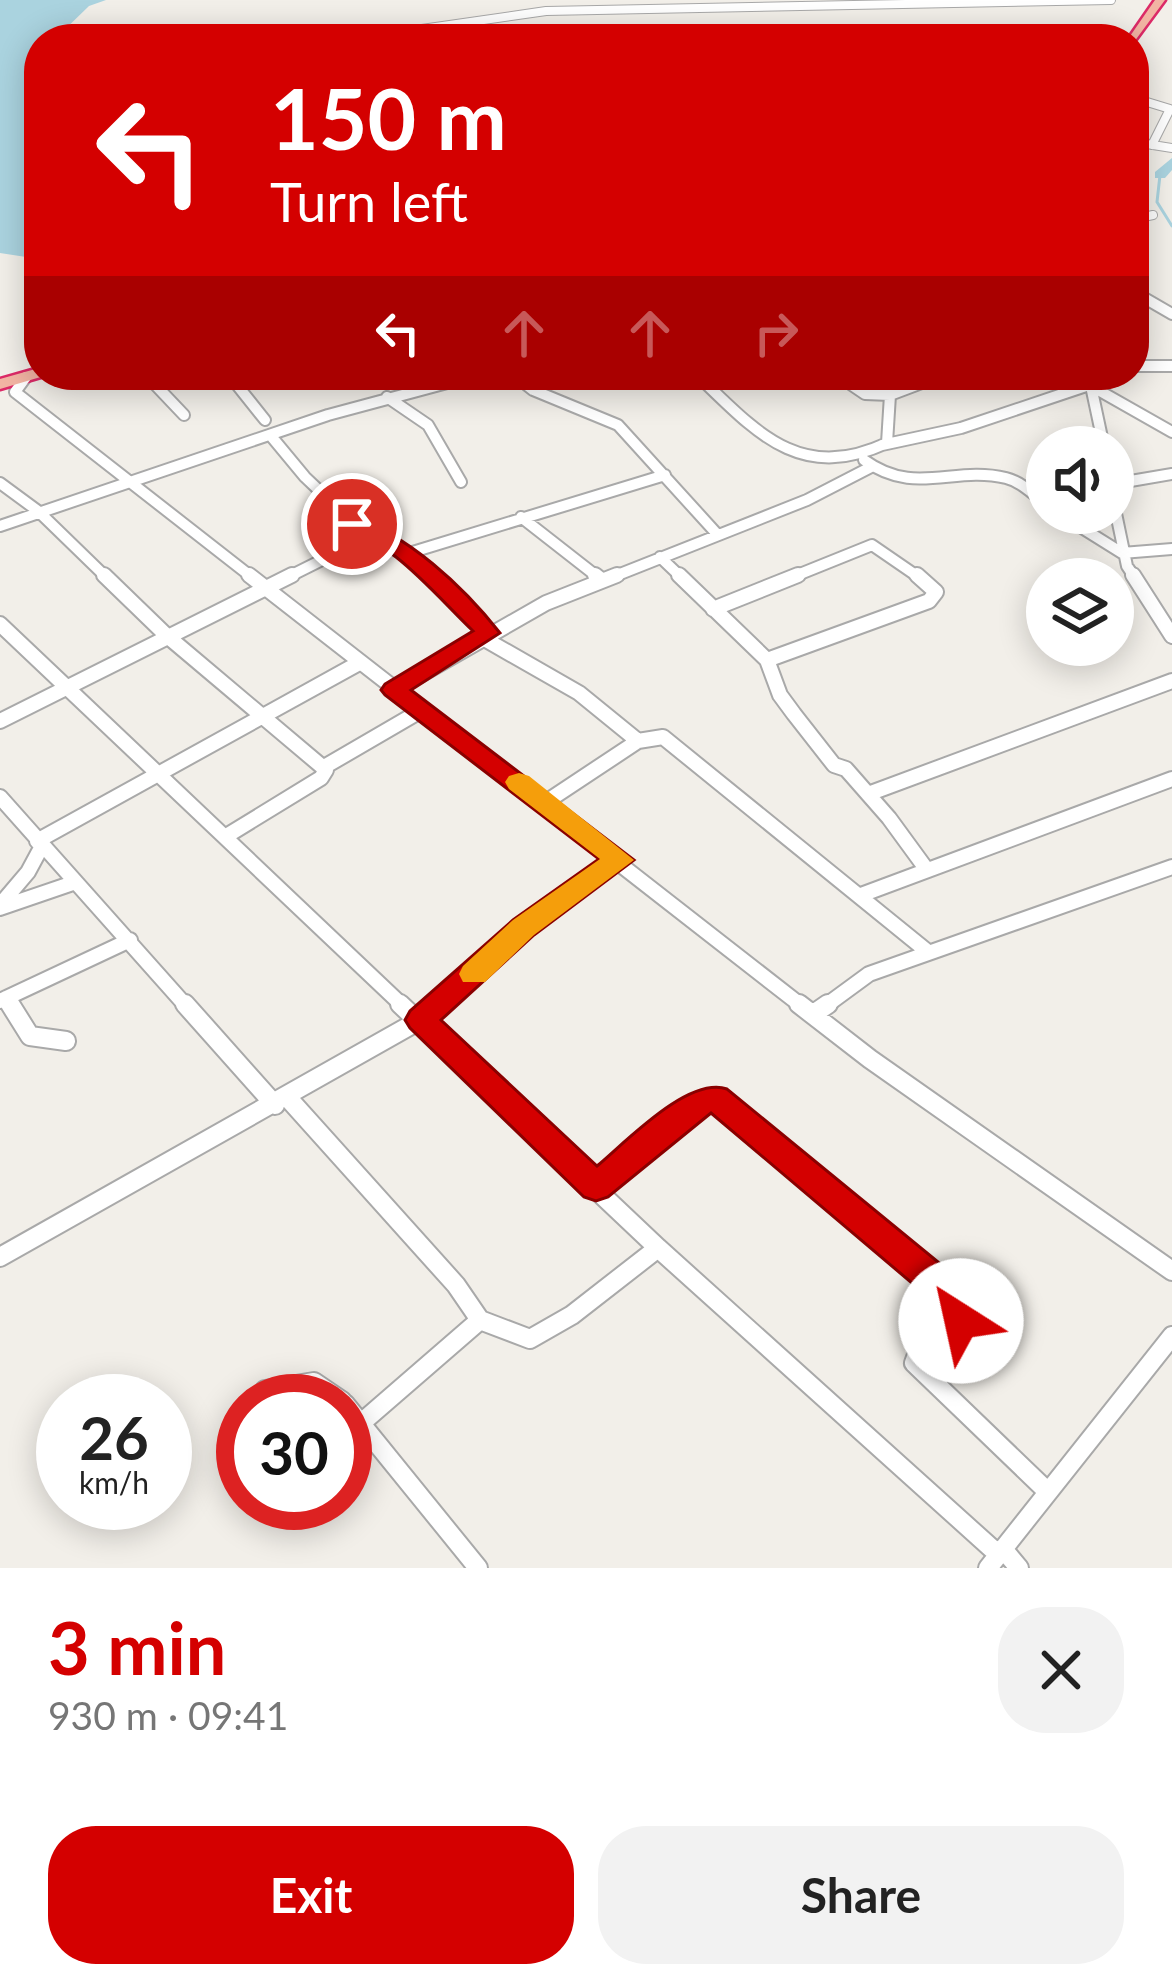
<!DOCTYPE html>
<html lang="en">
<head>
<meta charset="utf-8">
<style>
  :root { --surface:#fff; --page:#f2f2f2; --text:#222; --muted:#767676; --accent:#d40000 }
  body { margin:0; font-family:Lato,sans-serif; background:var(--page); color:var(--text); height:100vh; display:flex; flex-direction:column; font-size:45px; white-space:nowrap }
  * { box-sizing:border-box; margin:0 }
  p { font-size:39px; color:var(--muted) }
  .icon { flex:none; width:66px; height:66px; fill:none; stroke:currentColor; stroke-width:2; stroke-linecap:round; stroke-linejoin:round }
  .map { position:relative; height:1568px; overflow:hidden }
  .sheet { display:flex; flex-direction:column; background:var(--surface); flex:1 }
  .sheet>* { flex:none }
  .top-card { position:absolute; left:24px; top:24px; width:1125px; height:366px; border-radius:48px; box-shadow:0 6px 30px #0003; background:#d40000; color:#fff; overflow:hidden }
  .buttons { position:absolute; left:1026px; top:426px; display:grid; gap:24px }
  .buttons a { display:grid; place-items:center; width:108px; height:108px; border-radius:50%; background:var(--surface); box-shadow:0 6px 30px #0003; font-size:60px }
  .speed { position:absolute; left:36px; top:1374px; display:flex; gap:24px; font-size:60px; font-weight:700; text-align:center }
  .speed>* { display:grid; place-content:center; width:156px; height:156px; border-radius:50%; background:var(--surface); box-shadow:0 6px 30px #0003; line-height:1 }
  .speed small { font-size:30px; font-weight:400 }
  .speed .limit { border:18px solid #d22; background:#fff; color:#111 }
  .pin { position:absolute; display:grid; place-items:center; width:102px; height:102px; color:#fff; margin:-51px; border:6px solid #fff; border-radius:50%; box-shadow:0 3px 12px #0007 }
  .me { position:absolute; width:132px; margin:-66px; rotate:325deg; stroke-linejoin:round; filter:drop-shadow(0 0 9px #0008) }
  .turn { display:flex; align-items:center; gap:42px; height:252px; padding:0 48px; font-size:54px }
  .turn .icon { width:156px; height:156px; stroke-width:2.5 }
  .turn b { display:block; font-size:84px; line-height:102px }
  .lanes { display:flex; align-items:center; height:114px; padding:0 48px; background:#0003; justify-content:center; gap:60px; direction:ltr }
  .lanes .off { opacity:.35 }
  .round { display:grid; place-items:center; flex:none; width:126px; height:126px; border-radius:48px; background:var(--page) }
  .summary { display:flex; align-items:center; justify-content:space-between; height:204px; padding:0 48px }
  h1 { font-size:72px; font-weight:700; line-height:90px; color:var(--accent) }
  .cta { display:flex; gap:24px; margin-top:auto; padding:24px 48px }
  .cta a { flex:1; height:138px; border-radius:48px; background:var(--accent); color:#fff; font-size:48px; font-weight:700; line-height:138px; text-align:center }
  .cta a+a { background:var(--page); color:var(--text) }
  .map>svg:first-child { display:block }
  .water { fill:#aad3df }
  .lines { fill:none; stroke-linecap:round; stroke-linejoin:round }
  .stream { stroke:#aad3df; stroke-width:3 }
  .river { fill:#aad3df; fill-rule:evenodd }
  .minor-far3-casing { stroke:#a9a9a9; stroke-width:10 }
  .minor-far2-casing { stroke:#a9a9a9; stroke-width:14 }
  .minor-far1-casing { stroke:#a9a9a9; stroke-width:18 }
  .minor-casing { stroke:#a9a9a9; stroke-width:22 }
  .trunk-casing { stroke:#dc2a67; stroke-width:5 }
  .minor-far3 { stroke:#fff; stroke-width:8 }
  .minor-far2 { stroke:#fff; stroke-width:10 }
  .minor-far1 { stroke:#fff; stroke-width:14 }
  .minor { stroke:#fff; stroke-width:18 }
  .trunk { fill:#f2b4a3; fill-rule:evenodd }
  .route { fill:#d40000; stroke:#8a0000; stroke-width:3 }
  .slow { fill:#f59e0b }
</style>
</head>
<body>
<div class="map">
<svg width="1172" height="1568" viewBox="0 0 1172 1568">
  <rect width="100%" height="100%" fill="#f2efe9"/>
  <!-- water -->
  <path class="water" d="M0,0H106L89,6L55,39H39V259L0,253Z
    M852,28L909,29L963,39H712Z"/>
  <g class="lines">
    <!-- stream -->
    <path class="stream" d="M1160,175L1157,202L1172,226"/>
    <!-- river -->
    <path class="river" d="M1172,158V170L1165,178H1155V172Z"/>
    <!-- minor-far3 casing -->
    <g class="minor-far3-casing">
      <path id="minor-far3" d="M352,39L546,11L1111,0
        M1134,98L1170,109L1152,145
        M1134,142L1172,148
        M1134,219L1153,215"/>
    </g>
    <!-- minor-far2 casing -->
    <g class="minor-far2-casing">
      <path id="minor-far2" d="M1134,292L1172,314
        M1134,366H1172
        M146,375L184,415
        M229,375L265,420
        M514,375L533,390L618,425L717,534
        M697,375C757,433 800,483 887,443L890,395L943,375
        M837,375L865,394L890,395
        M1080,375L1091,386L1104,447
        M26,377L15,392L253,578
        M1091,386L1172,432
        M387,397L428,425L461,482
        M271,436L305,477L368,537
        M882,445L961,428L1089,385
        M864,460C915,497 953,465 1006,478C1022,482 1034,495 1047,505
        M0,483L38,511L107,578
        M1113,484L1172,474
        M1113,499L1127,566L1135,578
        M1058,513L1122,553L1172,549
        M521,517L599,578
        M0,526L328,415L477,375
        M406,554L665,475
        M660,557L682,578
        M286,578L368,537L397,547L434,578
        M610,578L807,500L871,467
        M790,578L872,545L920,578"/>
    </g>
    <!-- minor-far1 casing -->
    <g class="minor-far1-casing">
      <path id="minor-far1" d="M104,575L166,635L326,770L321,778L228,835
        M249,575L803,1007
        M431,575L488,633
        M595,575L600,579
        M679,575L767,660L780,695L794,714L834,765L846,769L889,818L927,870
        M1133,575L1172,636
        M713,609L798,575
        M0,624L404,1007
        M481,637L579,693L638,741
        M767,660L929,601L936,592L917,575
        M394,690L546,603L617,575
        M0,721L292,575
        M324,767L422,710
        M868,794L1172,681
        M0,797L187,1007
        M546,802L638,741L663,737L928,952
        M37,841L359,663
        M861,895L1172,779
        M0,905L28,872L42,846
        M0,908L73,883
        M6,998L12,1007
        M0,1001L130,940
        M435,1007L524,927L619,860
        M824,1007L869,974L1172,867"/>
    </g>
    <!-- minor casing -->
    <g class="minor-casing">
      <path id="minor" d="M10,1004L30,1036L66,1041
        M185,1004L275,1105
        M400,1004L658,1248L999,1555
        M799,1004L870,1059L1172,1271
        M815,1013L828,1004
        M288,1098L456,1285L480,1320L360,1424
        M596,1187L671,1122L716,1098L962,1304L966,1310L961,1321L917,1355L914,1363L1048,1492
        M0,1257L420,1020L438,1004
        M480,1320L530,1339L572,1315L658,1248
        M265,1390L314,1382L342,1401
        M345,1404L478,1568
        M1003,1549L1019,1568
        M988,1568L1172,1336"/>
    </g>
    <!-- trunk casing -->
    <g class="trunk-casing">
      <path id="trunk" d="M1155,0H1165L1134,42V39H1128Z
        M39,368V375L44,376L0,389V379Z"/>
    </g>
    <!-- minor-far3 -->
    <use href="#minor-far3" class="minor-far3"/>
    <!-- minor-far2 -->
    <use href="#minor-far2" class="minor-far2"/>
    <!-- minor-far1 -->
    <use href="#minor-far1" class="minor-far1"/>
    <!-- minor -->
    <use href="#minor" class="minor"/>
    <!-- trunk -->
    <use href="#trunk" class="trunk"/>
  </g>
  <!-- route -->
  <path class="route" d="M352,517C407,534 463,586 500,633L411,690L634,860L534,935L441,1020L597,1166C626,1142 688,1076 727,1089L971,1289L984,1310L974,1332L961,1337L948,1332L942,1321L945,1311L711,1113L608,1197L596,1201L584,1197L410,1028L405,1020L410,1011L513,920L599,859L385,695L381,690L385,684L473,631C448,607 424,579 396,557C377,542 358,543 341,524Z"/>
  <!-- slow -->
  <path class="slow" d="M519,773L529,776L634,860L534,935L485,982H463L459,974L463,966L513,920L600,859L509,789L505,782L509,776Z"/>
</svg>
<div class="buttons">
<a><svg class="icon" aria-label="sound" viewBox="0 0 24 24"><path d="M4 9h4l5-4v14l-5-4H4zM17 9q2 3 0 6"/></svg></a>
<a><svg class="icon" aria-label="layers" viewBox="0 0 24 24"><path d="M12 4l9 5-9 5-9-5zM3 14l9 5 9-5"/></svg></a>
</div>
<div class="speed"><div>26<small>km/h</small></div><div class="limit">30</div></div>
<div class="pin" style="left:352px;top:524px;background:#d93025"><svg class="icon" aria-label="arrive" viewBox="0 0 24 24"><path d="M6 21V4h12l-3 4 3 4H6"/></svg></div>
<svg class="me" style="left:961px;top:1321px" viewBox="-20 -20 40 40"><circle r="19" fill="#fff"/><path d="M0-13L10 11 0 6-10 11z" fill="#d40000"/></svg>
<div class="top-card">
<div class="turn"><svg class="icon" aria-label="left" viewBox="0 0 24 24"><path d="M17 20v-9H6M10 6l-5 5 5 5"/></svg><div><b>150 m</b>Turn left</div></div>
<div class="lanes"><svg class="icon" aria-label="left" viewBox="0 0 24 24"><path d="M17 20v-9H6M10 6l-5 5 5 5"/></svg><svg class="icon off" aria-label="ahead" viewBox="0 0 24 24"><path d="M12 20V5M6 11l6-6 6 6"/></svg><svg class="icon off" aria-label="ahead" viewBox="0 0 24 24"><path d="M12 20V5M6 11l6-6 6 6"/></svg><svg class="icon off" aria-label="right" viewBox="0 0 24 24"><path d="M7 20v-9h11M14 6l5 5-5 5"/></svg></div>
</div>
</div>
<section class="sheet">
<div class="summary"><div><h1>3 min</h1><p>930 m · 09:41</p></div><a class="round"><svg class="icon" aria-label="close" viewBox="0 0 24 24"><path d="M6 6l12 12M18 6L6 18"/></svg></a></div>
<div class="cta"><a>Exit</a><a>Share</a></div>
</section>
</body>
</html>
